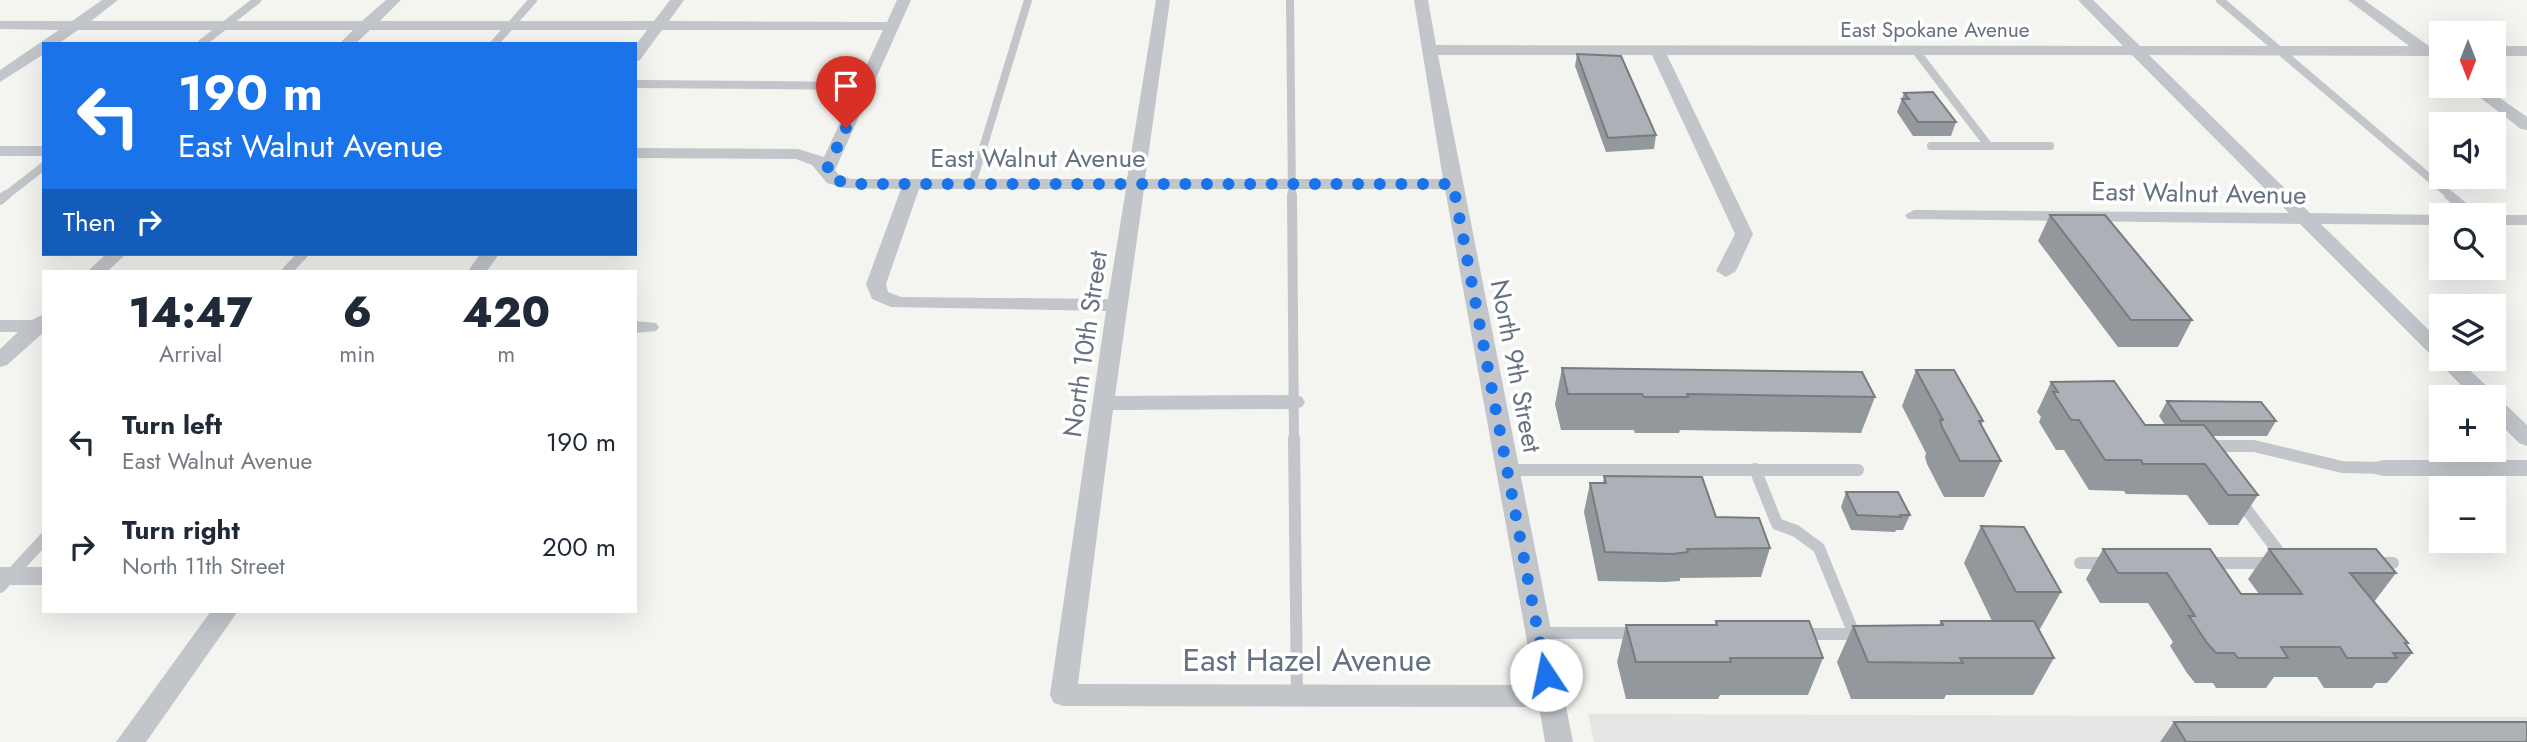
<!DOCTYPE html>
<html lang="en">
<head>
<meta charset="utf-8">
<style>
  :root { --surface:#fff; --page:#f6f6f7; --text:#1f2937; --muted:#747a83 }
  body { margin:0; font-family:Jost,sans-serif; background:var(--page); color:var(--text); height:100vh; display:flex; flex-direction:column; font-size:26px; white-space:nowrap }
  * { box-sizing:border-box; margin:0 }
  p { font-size:23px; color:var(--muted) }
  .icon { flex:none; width:38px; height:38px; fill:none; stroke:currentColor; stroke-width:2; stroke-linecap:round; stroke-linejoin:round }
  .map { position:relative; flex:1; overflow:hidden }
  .side { position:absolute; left:42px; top:270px; width:595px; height:343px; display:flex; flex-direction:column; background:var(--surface); border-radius:0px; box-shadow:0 7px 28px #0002 }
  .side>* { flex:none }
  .banner { position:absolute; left:42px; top:42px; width:595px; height:214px; border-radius:0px; box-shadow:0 7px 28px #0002; background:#1a73e8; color:#fff; overflow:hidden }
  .needle { width:46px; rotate:180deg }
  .fabs { position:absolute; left:2429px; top:21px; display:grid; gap:14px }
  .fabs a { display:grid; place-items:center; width:77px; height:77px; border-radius:0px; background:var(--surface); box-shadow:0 7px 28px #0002; font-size:35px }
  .pin { position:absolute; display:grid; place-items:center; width:60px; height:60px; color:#fff; margin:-72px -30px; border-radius:50% 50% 50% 0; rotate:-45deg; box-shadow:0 0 7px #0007 }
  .pin .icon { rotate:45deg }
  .me { position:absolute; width:77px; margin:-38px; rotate:349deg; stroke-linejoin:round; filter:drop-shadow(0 0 5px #0008) }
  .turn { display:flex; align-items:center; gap:24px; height:147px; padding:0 21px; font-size:32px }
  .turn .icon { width:91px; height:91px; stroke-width:2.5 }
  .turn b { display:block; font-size:49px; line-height:60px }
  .then { display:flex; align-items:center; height:66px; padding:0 21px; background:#0003; gap:14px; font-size:26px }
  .eta { display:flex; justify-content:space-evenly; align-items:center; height:119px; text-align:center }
  .eta b { font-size:42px; font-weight:800; line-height:49px }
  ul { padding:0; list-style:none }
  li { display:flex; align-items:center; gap:21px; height:105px; padding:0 21px }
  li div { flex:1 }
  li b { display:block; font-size:26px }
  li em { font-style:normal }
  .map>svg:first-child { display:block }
  .built { fill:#e5e6e4 }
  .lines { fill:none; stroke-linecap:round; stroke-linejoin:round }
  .lane-far2 { stroke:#c2c5c9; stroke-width:8 }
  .lane-far1 { stroke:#c2c5c9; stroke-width:10 }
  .lane { stroke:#c2c5c9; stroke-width:12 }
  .street { fill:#c2c5c9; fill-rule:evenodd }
  .wall { fill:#93989d }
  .building { fill:#abb1b6; stroke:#787c7f; stroke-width:2 }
  .route { stroke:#1a73e8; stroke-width:12; stroke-dasharray:0 21.6 }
  .labels { text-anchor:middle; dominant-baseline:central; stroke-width:7; stroke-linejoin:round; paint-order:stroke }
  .far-street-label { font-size:21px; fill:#647281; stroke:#fff }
  .street-label { font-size:26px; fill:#647281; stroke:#fff }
  .near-street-label { font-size:32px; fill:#647281; stroke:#fff }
</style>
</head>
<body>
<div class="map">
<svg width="2527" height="742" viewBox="0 0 2527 742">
  <rect width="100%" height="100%" fill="#f4f5f1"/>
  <!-- built -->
  <path class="built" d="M1588,714L2527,717V742H1594Z"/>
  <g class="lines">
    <!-- lane-far2 -->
    <path class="lane-far2" d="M1290,0L1292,197
      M2220,0L2452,197
      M201,44L257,0
      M494,44L533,0
      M1916,51L1988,145
      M635,84L865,86
      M1931,146H2050
      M972,184L1028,0
      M4,197L44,166"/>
    <!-- lane-far1 -->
    <path class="lane-far1" d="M1292,195L1294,440
      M2449,195L2473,215
      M0,200L6,195
      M287,271L303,254"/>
    <!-- lane -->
    <path class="lane" d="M1294,438L1297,695
      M2206,446H2254L2342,467L2383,468
      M1755,469L1777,524L1796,531L1819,548L1854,634H1800
      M1507,470H1858
      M2241,502L2284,559
      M2080,563H2106
      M2206,563H2271
      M2375,563H2393
      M0,587L44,539
      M1538,633H1637"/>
    <!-- street -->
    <path class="street" d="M102,0H118L91,21H362L386,0H401L380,21H654L670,0H684L669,21L887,22L897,0H911L835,170L839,175L851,179H1127L1156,0H1170L1145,179H1443L1414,0H1428L1436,45L2123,46L2078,0H2093L2140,46H2409L2348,0H2364L2429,46H2441V56L2149,55L2310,213L2444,215H2441V225L2321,224L2441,342V359H2458L2493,392L2494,399L2502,401L2527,425V446L2519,443L2494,418V397H2473L2300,224L1908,219L1905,215L1914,210L2289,213L2132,55H1667L1753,234L1736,271L1726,277L1716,271L1735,234L1652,55H1438L1573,742H1545L1539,707L1063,706L1054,703L1050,695L1106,311L891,307L872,299L866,284L901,189L844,188L827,183L812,165L796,159L635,158V148L798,149L824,157L883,30H662L640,60L635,62V46L647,30H370L355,44H339L353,30H78L58,44H44V54L0,82V70L59,30L0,29V21H72ZM919,189H1126L1108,299L901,297L888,292L886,284ZM1144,189H1445L1535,685L1078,684L1113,410L1294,409L1302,407L1305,402L1302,397L1294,395L1115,396Z
      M2494,46H2527V56H2494Z
      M2465,86H2483L2527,117V130L2521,129Z
      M0,146H44V156H0Z
      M2491,215H2527V225H2494V215Z
      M106,254H126L108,271H88Z
      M480,254H499L487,271H468Z
      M44,314V332L7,365L0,367V349L18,332H0V320H32Z
      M635,321L656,323L659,327L656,331L635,333Z
      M2383,460H2527V476H2383L2375,474L2372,468L2375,462Z
      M0,567H44V585H0Z
      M211,611H238L146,742H116Z"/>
  </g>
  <!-- wall -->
  <path class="wall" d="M1577,54L1656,135L1654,149L1606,152L1575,66Z
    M1904,93L1956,122L1951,136H1913L1897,112Z
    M2050,215L2192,320L2178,347H2118L2038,241Z
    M1562,368L1875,397L1861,433L1680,430L1679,433H1635L1634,430H1561L1555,404Z
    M1916,370L1983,421L1981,426L2001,461L1984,497H1944L1927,464L1925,457L1926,453L1902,406Z
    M2051,382L2145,425H2165L2159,416L2167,401L2276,421L2267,436H2212L2258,495L2238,525H2209L2187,495L2126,494L2124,491L2089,490L2064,450H2056L2039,422L2041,417L2037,412Z
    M1604,476L1716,517L1770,548L1761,577L1680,578V581L1665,582L1598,581L1584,512L1590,483H1603Z
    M1846,492L1910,515L1903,530H1896L1895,532L1851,530L1841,507Z
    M1981,526L2061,592L2040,629H2038L2054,658L2033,695H1946L1944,699H1851L1837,662L1853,626L1939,625L1941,621H1992L1964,563Z
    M2103,549L2241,594H2259L2248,579L2269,549L2396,573L2374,602L2408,643L2406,645L2412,653L2387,683H2376L2372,688H2324L2317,677H2274L2266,688H2216L2213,683H2195L2187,673L2170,646L2173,642L2148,603H2100L2086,579Z
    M1716,621L1823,658L1808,695H1720L1718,699H1626L1617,662L1626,625H1715Z
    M2174,722L2527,742H2160Z"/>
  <!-- building -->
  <path class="building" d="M1577,54L1621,56L1656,135L1608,138Z
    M1933,92L1956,122H1918L1902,99H1909L1904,93Z
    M2050,215H2105L2192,320H2131Z
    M1562,368L1862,372L1875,397L1687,394L1688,397H1644L1642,394H1568Z
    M1916,370H1954L1983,421H1979L2001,461H1960L1942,427L1940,420H1943Z
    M2114,381L2145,425H2204L2258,495H2228L2205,464H2143L2141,460H2105L2079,420H2071L2053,392H2058L2051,382Z
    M2167,401L2261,402L2276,421H2181Z
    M1604,476L1702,477L1716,517L1759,518L1770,548L1687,549L1688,552L1673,554L1605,552L1590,483H1606Z
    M1846,492H1898L1910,515H1900L1901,517L1857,515Z
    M1981,526L2024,527L2061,592H2016Z
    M2103,549H2210L2241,594H2302L2269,549H2376L2396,573H2350L2408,643H2405L2412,653H2393L2397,658H2347L2340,647H2281L2288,658H2238L2234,653H2216L2207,643L2189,616H2195L2167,573H2118Z
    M1716,621H1809L1823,658H1730L1731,662H1636L1626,625H1717Z
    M1941,621H2034L2054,658H1960L1963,663L1868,662L1853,626L1943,625Z
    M2174,722H2527V742H2186Z"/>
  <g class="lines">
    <!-- route -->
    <path class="route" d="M846,128L827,169L832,179L850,184H1453L1546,675"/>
  </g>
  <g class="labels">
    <!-- far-street labels -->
    <g class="far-street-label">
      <text x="1935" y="30">East Spokane Avenue</text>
    </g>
    <!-- street labels -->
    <g class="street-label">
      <text x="1038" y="158">East Walnut Avenue</text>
      <text transform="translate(2199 193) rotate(1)">East Walnut Avenue</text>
      <text transform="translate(1085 344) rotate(-82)">North 10th Street</text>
      <text transform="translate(1516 366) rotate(79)">North 9th Street</text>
    </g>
    <!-- near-street labels -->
    <g class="near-street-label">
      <text x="1307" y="660">East Hazel Avenue</text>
    </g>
  </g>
</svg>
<div class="fabs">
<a><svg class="needle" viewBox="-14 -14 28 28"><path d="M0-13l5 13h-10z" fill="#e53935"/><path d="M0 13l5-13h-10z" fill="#747a83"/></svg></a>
<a><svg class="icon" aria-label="sound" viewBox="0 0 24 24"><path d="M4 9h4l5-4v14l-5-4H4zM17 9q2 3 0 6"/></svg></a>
<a><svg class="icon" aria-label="search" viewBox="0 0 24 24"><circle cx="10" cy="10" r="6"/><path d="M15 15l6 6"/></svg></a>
<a><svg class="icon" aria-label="layers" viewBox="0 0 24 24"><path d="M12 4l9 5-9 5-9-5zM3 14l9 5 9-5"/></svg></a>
<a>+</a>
<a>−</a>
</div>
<div class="pin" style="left:846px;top:128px;background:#d93025"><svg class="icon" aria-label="arrive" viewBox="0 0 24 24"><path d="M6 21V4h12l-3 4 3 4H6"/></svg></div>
<svg class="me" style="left:1546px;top:675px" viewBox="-20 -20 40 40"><circle r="19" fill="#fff"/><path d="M0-13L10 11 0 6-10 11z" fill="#1a73e8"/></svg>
<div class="banner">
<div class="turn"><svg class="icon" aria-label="left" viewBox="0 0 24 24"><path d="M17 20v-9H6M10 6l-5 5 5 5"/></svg><div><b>190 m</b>East Walnut Avenue</div></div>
<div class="then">Then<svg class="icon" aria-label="right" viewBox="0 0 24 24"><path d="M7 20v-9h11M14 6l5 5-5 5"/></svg></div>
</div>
<section class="side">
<div class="eta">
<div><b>14:47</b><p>Arrival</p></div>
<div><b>6</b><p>min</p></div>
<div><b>420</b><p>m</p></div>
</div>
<ul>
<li><svg class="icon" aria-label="left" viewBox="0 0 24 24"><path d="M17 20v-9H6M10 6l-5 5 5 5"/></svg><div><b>Turn left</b><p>East Walnut Avenue</p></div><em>190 m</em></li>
<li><svg class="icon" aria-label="right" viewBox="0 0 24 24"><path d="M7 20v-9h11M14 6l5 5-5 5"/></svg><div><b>Turn right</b><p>North 11th Street</p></div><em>200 m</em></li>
</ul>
</section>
</div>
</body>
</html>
